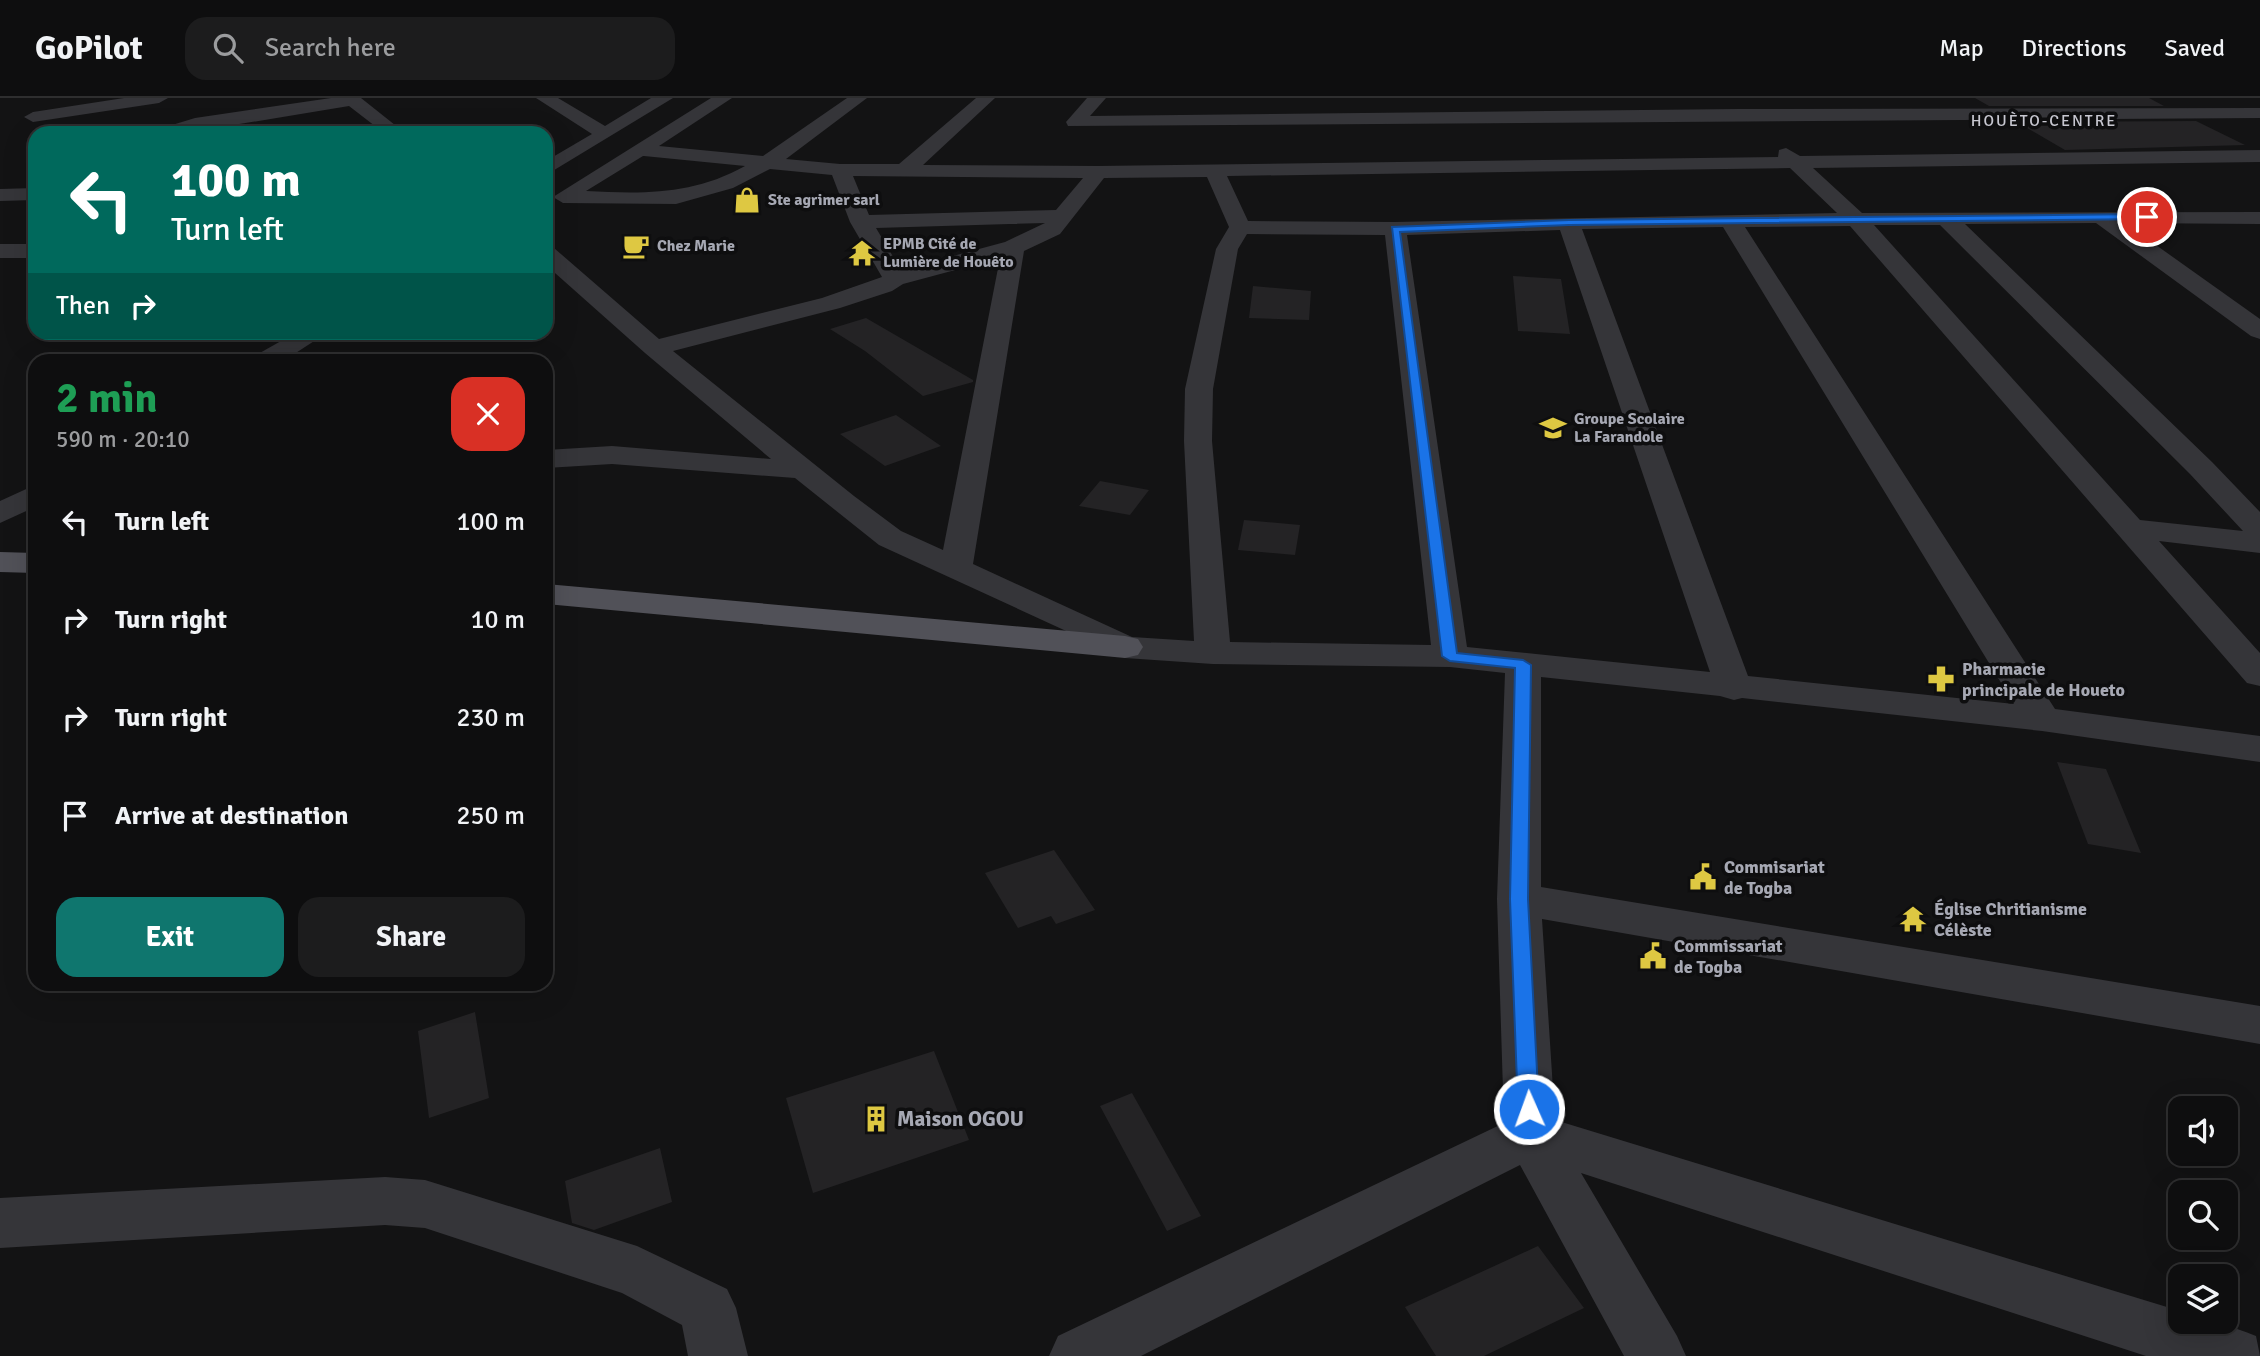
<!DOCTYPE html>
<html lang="en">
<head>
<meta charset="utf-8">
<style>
  :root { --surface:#0e0e0f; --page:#1c1c1d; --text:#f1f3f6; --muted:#9b9c9e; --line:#2e2e2f; --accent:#0f766e }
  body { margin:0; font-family:Signika,sans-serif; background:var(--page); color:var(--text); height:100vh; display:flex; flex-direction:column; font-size:26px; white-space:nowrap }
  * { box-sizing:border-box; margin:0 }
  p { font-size:23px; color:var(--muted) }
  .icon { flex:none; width:38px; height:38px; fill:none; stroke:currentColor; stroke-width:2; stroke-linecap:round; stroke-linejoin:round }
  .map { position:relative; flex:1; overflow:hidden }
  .sheet { position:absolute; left:28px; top:256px; width:525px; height:637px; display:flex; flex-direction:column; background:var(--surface); border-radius:21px; box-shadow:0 7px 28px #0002,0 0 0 2px var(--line) }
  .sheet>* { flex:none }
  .hud { position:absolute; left:28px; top:28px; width:525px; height:214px; border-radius:21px; box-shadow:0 7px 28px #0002,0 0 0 2px var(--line); background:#00695c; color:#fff; overflow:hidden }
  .buttons { position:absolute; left:2168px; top:998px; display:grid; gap:14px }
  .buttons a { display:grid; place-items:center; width:70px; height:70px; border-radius:14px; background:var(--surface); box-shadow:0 7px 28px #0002,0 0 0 2px var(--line); font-size:35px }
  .pin { position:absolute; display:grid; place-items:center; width:60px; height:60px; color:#fff; margin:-30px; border:4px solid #fff; border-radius:50%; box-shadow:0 2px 7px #0007 }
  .me { position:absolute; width:77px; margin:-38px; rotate:358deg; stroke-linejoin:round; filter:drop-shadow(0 0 5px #0008) }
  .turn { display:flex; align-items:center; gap:24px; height:147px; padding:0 28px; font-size:32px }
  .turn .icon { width:91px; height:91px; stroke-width:2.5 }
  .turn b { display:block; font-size:49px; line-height:60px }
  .then { display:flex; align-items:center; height:66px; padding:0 28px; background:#0003; gap:14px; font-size:26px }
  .round { display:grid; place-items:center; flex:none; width:74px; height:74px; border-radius:21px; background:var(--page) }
  .headline { display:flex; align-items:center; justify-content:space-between; height:119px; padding:0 28px }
  h1 { font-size:42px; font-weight:800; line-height:52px; color:#1e9e55 }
  .button { display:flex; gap:14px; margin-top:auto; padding:14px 28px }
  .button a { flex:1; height:80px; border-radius:21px; background:var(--accent); color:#fff; font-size:28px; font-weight:800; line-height:80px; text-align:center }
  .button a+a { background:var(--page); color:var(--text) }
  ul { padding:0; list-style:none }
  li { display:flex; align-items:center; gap:21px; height:98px; padding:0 28px }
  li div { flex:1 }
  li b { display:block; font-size:26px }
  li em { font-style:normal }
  header { display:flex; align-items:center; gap:42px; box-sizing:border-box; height:98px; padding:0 35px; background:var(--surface); border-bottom:2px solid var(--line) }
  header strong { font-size:33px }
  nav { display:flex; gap:38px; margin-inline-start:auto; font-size:24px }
  .search { width:490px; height:63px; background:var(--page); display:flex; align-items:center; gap:18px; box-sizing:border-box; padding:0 24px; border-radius:21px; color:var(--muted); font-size:26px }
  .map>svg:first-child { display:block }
  .building { fill:#242325 }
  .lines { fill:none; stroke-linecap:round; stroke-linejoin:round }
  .minor { fill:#353539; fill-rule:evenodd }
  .major { fill:#515158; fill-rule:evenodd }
  .route { fill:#1a73e8; stroke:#114b97; stroke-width:2 }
  .labels { text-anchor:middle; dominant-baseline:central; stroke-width:7; stroke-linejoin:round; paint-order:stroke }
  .far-neighbourhood-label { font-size:16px; letter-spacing:2px; fill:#c7c7d0; stroke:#0e0e0f }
  .far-poi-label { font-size:16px; font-weight:bold; fill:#a6a8b3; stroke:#0e0e0f; text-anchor:start }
  .poi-label { font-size:18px; font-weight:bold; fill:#a6a8b3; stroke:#0e0e0f; text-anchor:start }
  .near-poi-label { font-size:21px; font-weight:bold; fill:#a6a8b3; stroke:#0e0e0f; text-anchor:start }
</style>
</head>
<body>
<header>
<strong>GoPilot</strong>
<div class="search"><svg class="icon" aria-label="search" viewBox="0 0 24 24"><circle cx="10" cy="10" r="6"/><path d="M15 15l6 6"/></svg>Search here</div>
<nav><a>Map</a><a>Directions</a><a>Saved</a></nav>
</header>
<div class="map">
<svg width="2260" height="1258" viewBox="0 0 2260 1258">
  <rect width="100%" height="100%" fill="#131314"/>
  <!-- building -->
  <path class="building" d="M1975,0H2149L2164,8H1989Z
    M2196,23L2245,47L2065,52L2017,24Z
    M1513,178L1561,181L1570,236L1518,233Z
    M1253,188L1311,193L1309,222L1249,220Z
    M866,220L973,282V284L923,298L865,253L830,231Z
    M896,317L941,348L885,368L840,336Z
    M1100,383L1149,392L1130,417L1079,408Z
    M1244,422L1300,427L1295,457L1238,452Z
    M2057,664L2106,671L2141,755L2088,746Z
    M1054,752L1095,812L1056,826L1051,818L1018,830L985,775Z
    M475,914L489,1000L429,1020L418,933Z
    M934,953L969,1042L813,1095L786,1000Z
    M1132,995L1201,1118L1167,1133L1100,1008Z
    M660,1050L672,1104L594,1132L572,1125L565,1083Z
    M1538,1148L1584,1210L1484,1258H1436L1405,1209Z"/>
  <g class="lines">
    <!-- minor -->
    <path class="minor" d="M124,0H168L159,5L33,24L24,19L33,14Z
      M331,0H361L405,35H384L349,8L185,35H157L159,31L195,20Z
      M536,0H558L605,28L651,0H673L546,77V63L592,36Z
      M711,0H732L659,48L763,58L847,0H867L786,61L840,66H899L976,0H995L923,67L1098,68L1778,59L1779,52L1786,50L1800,58L2260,52V64L1813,70L1862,115L2260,114V126L2125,125L2260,221V241L2251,238L2096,125L1965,126L2212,364L2260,414V455L2159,443L2260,555V588L2247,585L1850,128L1745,129L2055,611L2260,638V664L2042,633L1742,600L1734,602L1720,598L1541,579V789L2260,908V946L1542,821L1555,1022L2180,1213V1223C2209,1223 2230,1227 2256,1238L2260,1258H2146L1581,1075L1677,1238L1686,1258H1624L1520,1067L1141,1258H1049L1058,1238L1504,1025L1497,801L1505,575L1450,569L1213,566L1125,560L879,447L795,380L612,366L546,370V352L612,348L771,361L645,255L546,167V148L554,150L659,241L822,200L882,179L850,124L832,77L770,71L733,90L676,106L563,105L553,99ZM643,58H644L745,68C693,97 644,96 586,93ZM1790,70L1837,115L1395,124L1248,123L1227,78ZM853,78L1083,80L1056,112L869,117ZM1207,79L1229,129L1216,151L1185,291L1184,343L1194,543L1132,539L973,466L1024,153L1060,136L1104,80ZM1045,125L1005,144L901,172L876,130ZM1874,127H1940L2190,376L2243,433L2140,422ZM1723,129L2014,606L1748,578L1582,131ZM1560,132L1710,574L1467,549L1407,137ZM1247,136L1385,137L1431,547L1230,544L1212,343L1213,291L1238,151ZM1000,160L943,452L901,433L854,398L673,253L840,210L892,193L903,186Z
      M1087,0H1106L1090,18L1737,11L2260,10V20L1068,28L1066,24Z
      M35,90V102L0,103V91Z
      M0,146H35V160H0Z
      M297,234H328L285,262H254L258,256Z
      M35,387V409L0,425V403Z
      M385,1079L425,1082L637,1148L727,1191L736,1210L748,1258H688L682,1227L622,1195L425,1130L385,1127L0,1150V1100Z"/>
    <!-- major -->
    <path class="major" d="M0,454L35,455V475L0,474Z
      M546,486L1125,538L1138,541L1143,549L1138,557L1125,560L546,506Z"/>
  </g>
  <!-- route -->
  <path class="route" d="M2147,116L2150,121L1569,127L1400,134L1457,555L1523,562L1531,567L1528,801L1539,1011L1536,1017L1529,1019L1521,1017L1518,1011L1510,801L1515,570L1450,563L1442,558L1392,129L1569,122Z"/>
  <!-- icons -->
  <defs>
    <g id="shop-bare" transform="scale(2.1)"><path d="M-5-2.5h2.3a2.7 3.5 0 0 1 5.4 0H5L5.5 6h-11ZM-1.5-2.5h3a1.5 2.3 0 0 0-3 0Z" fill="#dec842" stroke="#0e0e0f" stroke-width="2.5" paint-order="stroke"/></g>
    <g id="cafe-bare" transform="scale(2.1)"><path d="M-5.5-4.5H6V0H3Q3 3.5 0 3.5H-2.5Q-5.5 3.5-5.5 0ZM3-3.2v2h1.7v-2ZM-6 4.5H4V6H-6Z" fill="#dec842" stroke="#0e0e0f" stroke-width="2.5" paint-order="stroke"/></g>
    <g id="temple-bare" transform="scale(2.1)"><path d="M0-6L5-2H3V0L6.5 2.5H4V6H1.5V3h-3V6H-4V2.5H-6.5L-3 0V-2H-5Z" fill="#dec842" stroke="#0e0e0f" stroke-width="2.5" paint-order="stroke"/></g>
    <g id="school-bare" transform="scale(2.1)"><path d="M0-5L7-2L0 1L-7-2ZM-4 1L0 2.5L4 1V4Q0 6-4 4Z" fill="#dec842" stroke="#0e0e0f" stroke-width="2.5" paint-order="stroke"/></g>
    <g id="pharmacy-bare" transform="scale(2.1)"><path d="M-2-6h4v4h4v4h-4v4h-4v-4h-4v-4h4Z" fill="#dec842" stroke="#0e0e0f" stroke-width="2.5" paint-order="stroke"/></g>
    <g id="civic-bare" transform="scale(2.1)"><path d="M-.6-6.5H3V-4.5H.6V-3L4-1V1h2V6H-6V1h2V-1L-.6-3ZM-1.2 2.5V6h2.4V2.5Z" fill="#dec842" stroke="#0e0e0f" stroke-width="2.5" paint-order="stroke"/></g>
    <g id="building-bare" transform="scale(2.1)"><path d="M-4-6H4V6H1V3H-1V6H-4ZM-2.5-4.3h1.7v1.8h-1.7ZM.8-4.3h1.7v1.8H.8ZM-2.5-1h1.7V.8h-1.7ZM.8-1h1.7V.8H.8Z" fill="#dec842" stroke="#0e0e0f" stroke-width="2.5" paint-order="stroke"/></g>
  </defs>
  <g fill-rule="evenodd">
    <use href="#shop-bare" x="747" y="102"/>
    <use href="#cafe-bare" x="636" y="148"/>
    <use href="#temple-bare" x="862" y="155"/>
    <use href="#school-bare" x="1553" y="330"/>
    <use href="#pharmacy-bare" x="1941" y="581"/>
    <use href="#civic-bare" x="1703" y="779"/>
    <use href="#temple-bare" x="1913" y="821"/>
    <use href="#civic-bare" x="1653" y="858"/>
    <use href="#building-bare" x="876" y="1021"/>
  </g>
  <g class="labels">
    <!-- far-neighbourhood labels -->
    <g class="far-neighbourhood-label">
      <text x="2044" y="23">HOUÈTO-CENTRE</text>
    </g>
    <!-- far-poi labels -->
    <g class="far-poi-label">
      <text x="768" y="102">Ste agrimer sarl</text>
      <text x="883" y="146">EPMB Cité de<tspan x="883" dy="18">Lumière de Houêto</tspan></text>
      <text x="657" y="148">Chez Marie</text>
      <text x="1574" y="321">Groupe Scolaire<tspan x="1574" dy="18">La Farandole</tspan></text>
    </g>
    <!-- poi labels -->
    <g class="poi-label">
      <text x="1962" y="571">Pharmacie<tspan x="1962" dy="21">principale de Houeto</tspan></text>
      <text x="1724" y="769">Commisariat<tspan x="1724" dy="21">de Togba</tspan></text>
      <text x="1934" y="811">Église Chritianisme<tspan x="1934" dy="21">Célèste</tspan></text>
      <text x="1674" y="848">Commissariat<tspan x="1674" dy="21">de Togba</tspan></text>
    </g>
    <!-- near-poi labels -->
    <g class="near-poi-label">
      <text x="897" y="1021">Maison OGOU</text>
    </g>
  </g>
</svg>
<div class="buttons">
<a><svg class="icon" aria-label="sound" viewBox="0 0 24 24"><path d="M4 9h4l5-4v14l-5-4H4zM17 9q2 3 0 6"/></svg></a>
<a><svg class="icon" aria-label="search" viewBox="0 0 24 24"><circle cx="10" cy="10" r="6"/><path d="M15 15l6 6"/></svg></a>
<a><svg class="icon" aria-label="layers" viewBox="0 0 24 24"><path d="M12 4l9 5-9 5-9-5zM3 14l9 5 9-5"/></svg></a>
</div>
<div class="pin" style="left:2147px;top:119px;background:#d93025"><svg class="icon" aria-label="arrive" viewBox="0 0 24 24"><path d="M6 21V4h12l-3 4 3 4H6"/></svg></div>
<svg class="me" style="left:1529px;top:1011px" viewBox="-20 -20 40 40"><circle r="17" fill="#1a73e8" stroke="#fff" stroke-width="3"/><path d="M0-11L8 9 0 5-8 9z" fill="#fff"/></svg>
<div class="hud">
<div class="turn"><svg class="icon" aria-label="left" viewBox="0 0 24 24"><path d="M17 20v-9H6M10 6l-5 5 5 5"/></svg><div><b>100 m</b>Turn left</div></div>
<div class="then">Then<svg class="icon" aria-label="right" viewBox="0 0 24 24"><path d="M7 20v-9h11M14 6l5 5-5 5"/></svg></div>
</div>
<section class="sheet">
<div class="headline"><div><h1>2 min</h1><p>590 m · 20:10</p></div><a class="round" style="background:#d93025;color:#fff"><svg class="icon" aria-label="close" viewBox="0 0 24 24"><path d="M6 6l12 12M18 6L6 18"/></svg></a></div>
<ul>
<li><svg class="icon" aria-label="left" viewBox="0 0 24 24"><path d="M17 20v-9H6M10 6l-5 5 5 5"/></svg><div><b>Turn left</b></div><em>100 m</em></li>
<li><svg class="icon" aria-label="right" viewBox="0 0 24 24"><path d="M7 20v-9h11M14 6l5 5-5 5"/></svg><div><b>Turn right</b></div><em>10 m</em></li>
<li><svg class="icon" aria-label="right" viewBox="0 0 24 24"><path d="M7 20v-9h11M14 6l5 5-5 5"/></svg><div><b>Turn right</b></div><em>230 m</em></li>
<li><svg class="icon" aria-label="arrive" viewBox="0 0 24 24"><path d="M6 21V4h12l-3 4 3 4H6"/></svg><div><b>Arrive at destination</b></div><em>250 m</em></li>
</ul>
<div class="button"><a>Exit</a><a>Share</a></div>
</section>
</div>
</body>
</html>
